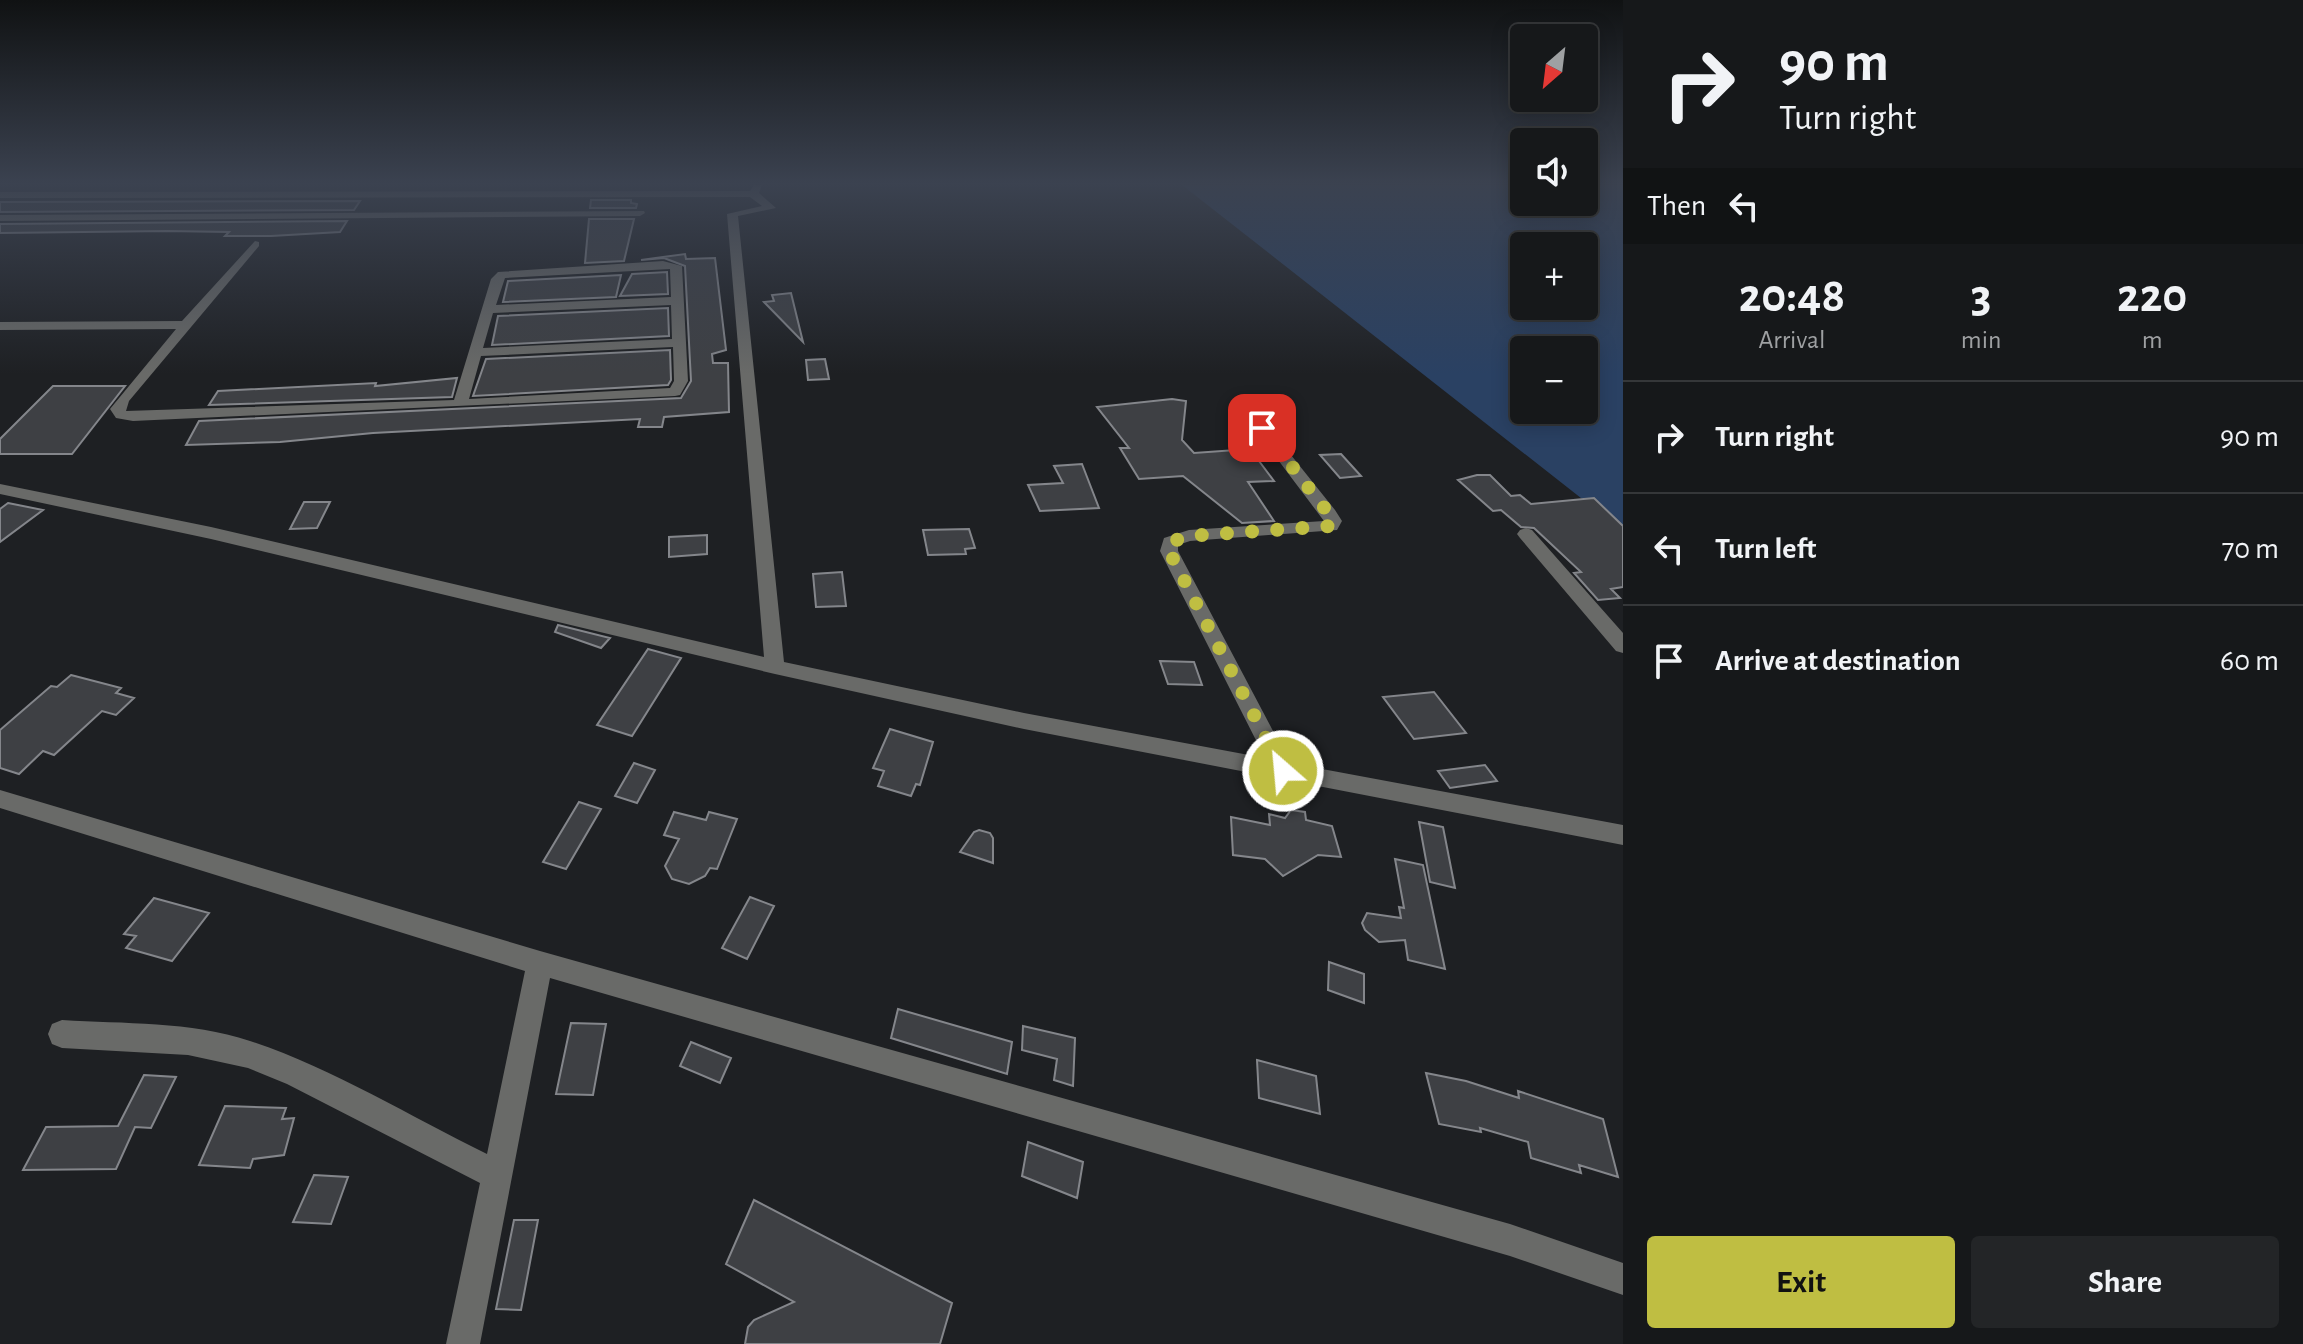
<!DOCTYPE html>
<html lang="en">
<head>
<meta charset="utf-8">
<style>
  :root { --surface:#16181a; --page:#232527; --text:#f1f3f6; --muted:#9ea0a2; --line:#353739; --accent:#bfbe42 }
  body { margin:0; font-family:"Alegreya Sans",sans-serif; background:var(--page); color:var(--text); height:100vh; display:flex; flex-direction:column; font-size:30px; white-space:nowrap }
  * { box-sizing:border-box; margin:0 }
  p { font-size:26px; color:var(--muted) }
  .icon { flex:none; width:44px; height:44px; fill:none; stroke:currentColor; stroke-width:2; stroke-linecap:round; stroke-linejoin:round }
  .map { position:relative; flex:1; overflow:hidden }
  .sheet { display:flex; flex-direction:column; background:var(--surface); width:680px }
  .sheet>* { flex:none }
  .guide { background:#16181a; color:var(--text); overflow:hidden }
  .needle { width:52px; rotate:208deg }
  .tools { position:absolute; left:1510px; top:24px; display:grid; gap:16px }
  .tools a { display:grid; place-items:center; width:88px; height:88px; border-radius:8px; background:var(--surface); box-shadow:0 4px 20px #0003,0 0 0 2px var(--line); font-size:40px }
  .pin { position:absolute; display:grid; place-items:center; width:68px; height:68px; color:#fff; margin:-34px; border-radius:16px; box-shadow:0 4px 12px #0006 }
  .me { position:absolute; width:88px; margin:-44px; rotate:333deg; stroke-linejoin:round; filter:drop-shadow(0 0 6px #0008) }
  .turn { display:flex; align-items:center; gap:28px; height:168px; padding:0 24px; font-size:36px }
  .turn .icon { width:104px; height:104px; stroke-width:2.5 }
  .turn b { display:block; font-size:56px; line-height:68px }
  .then { display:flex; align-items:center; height:76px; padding:0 24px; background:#0003; gap:16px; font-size:30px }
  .eta { display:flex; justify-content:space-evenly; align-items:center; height:136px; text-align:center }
  .eta b { font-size:48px; font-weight:700; line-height:56px }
  .primary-button { display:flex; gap:16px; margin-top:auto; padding:16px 24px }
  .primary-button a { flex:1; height:92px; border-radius:8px; background:var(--accent); color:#111; font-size:32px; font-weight:700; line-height:92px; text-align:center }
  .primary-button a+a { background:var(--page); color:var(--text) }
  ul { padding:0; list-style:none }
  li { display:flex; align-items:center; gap:24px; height:112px; padding:0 24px; border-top:2px solid var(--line) }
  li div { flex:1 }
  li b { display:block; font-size:30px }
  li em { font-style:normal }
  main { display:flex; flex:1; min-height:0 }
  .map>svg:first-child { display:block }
  .green { fill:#2a4163; fill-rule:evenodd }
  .building { fill:#3e4044; stroke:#84868b; stroke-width:2 }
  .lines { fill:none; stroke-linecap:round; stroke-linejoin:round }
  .minor { fill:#696a68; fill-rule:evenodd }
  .route { stroke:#bfbe42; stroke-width:14; stroke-dasharray:0 25.2 }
</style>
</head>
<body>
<main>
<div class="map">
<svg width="1623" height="1344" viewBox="0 0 1623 1344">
  <rect width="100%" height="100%" fill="#1e2023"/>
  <!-- green -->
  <path class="green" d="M1182,185H1524V202H1584V185H1623V531ZM1524,246H1584V306H1524ZM1524,350H1584V410H1524Z"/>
  <!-- building -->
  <path class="building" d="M591,200H631V203L637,204L636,208H590Z
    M360,201L354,210L0,212V202Z
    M589,219H634L624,261L585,263Z
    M347,221L340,232L271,236H225L229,232L167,231L0,233V224Z
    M685,254L686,259L715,258L726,350L712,354L713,363H728L729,412L664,417L662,427H638L640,419L373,433L280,442L186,445L199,421L681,398L691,381L685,266L664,258L641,260Z
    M667,272L668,294L620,296L632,274Z
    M621,275L616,297L503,302L508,281Z
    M791,293L803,342L764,302L774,301L772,295Z
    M668,308L669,336L492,345L498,316Z
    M670,350L671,380L668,385L473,396L486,359Z
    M825,359L829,379L808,380L806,360Z
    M457,378L452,397L209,405L218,391L376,383L375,386Z
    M53,386H125L72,454H0V439Z
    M1172,399L1186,401L1182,440L1194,453L1250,449L1274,481L1248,482L1274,521L1242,523L1183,476L1139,479L1120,448H1129L1097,407Z
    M1341,454L1361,476L1340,478L1320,455Z
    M1082,464L1099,508L1040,511L1028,485L1063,483L1054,466Z
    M1477,475H1490L1511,496L1520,495L1531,504L1594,498L1623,526V587L1611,589L1620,598L1598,600L1574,573L1581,572L1534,528L1521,527L1501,510L1493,511L1458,480Z
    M304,502H330L317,528L290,529Z
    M8,503L43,510L0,542V509Z
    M969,529L975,548L965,549L966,554L928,555L923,530Z
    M707,535V554L669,557V537Z
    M842,572L846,606L816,607L813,574Z
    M558,625L610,638L601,648L555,632Z
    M648,649L681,658L632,736L597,725Z
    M1160,661L1194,662L1202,685L1168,684Z
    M71,675L121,688L116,693L134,698L116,715L102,711L54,755L43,751L19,774L0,768V730L51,686L57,687Z
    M1434,692L1466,733L1414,739L1383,697Z
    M890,729L933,742L920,785L916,784L911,796L878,786L884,771L873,768Z
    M634,763L655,770L637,803L615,796Z
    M1485,765L1497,781L1450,788L1438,771Z
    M579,802L601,809L566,869L543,862Z
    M1291,810L1305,812L1306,820L1332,826L1341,857L1318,855L1283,876L1265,859L1233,855L1231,817L1270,825L1269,814L1285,818Z
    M674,812L706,820L709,812L737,819L717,869L710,868L705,876L689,884L672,879L665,866L679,839L664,835Z
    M1419,822L1443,827L1455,888L1430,882Z
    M979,830L990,833L993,838V863L960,852L974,832Z
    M1395,859L1423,865L1445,969L1408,960L1405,940L1379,942L1365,930L1362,923L1367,913L1401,918L1399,907L1404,908Z
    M750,897L774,906L747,959L722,948Z
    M154,898L209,913L172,961L126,948L136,936L124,934Z
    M1329,962L1364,974V1003L1328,990Z
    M898,1009L1012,1042L1007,1074L891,1038Z
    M571,1023L606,1024L593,1095L556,1094Z
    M1023,1026L1075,1038L1073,1086L1054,1080L1057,1059L1022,1050Z
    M691,1042L731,1058L720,1083L680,1066Z
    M1257,1060L1316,1076L1320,1114L1259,1098Z
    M1426,1073L1466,1081L1519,1098L1518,1091L1603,1119L1618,1177L1579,1165L1581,1173L1531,1158L1528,1142L1480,1128L1481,1132L1439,1124Z
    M144,1075L176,1077L151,1128L135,1127L116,1169L23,1170L46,1127L118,1126Z
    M225,1106L286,1108L282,1119L294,1118L284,1155L253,1159L250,1168L199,1165Z
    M1028,1142L1083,1162L1077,1198L1022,1176Z
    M314,1175L348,1177L331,1224L293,1222Z
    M754,1200L952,1303L940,1344H745L748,1327L754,1320L794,1302L726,1264Z
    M514,1220H538L521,1310L496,1309Z"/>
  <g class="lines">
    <!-- minor -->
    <path class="minor" d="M754,185H762L759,193L776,208L738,216L784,662L1024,713L1265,758L1160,551L1164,538L1189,530L1324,521L1254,428L1262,423L1267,425L1335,510L1342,521L1337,530L1190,541L1178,545V551L1290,763L1623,825V845L1024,729L775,674L211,539L0,494V484L211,527L764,657L727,214L762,206L750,197L0,198V192L750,191Z
      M644,211L645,213L640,216L0,221V215Z
      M255,241L259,242V246L129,401L126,411L454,400L491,279L498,272L663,261L682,266L688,381L680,395L675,396L133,421L116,418L110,409L176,329L0,330V322L182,321ZM670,269L671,297L496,305L505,278ZM671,305L672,339L483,348L493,313ZM673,347L674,381L670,388L469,399L481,356Z
      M1526,528L1532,530L1623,633V653L1616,651L1520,538L1517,534L1520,530Z
      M0,790L540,951L1510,1224L1623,1263V1295L1510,1256L550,978L480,1344H446L480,1183L287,1084L248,1068L188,1055L62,1048L52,1044L48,1034L52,1024L62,1020C124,1024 190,1021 250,1041C332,1068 409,1116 487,1154L525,971L0,808Z"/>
  </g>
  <!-- sky -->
  <linearGradient id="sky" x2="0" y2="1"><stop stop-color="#101213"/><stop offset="0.49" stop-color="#3b4250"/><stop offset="1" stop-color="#3b4250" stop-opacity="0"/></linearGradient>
  <rect width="1623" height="374" fill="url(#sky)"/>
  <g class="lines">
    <!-- route -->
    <path class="route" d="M1262,428L1329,514L1333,521L1331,526L1189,536L1170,542L1169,551L1283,771"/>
  </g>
</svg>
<div class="tools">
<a><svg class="needle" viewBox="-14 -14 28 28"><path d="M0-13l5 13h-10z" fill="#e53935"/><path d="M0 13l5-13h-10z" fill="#9ea0a2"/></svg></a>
<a><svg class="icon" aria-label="sound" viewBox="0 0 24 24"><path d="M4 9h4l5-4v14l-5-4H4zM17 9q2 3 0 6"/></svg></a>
<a>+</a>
<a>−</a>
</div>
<div class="pin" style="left:1262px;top:428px;background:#d93025"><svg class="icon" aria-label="arrive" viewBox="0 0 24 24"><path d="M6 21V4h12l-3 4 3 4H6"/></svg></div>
<svg class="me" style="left:1283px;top:771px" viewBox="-20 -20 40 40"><circle r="17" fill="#bfbe42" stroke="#fff" stroke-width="3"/><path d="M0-11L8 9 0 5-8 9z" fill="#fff"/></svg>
</div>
<section class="sheet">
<div class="guide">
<div class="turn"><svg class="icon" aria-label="right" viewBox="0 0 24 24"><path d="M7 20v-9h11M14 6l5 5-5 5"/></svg><div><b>90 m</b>Turn right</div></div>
<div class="then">Then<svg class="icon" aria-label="left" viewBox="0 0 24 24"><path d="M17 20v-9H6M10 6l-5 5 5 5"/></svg></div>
</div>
<div class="eta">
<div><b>20:48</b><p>Arrival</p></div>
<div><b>3</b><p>min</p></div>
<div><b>220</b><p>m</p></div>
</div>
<ul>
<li><svg class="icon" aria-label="right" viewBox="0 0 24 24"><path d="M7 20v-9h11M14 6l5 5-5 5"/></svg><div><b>Turn right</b></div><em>90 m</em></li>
<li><svg class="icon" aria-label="left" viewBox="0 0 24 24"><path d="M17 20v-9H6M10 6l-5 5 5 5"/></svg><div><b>Turn left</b></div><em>70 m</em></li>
<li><svg class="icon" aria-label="arrive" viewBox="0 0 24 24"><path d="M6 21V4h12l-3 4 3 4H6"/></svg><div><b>Arrive at destination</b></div><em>60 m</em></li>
</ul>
<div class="primary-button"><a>Exit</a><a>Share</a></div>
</section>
</main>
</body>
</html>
